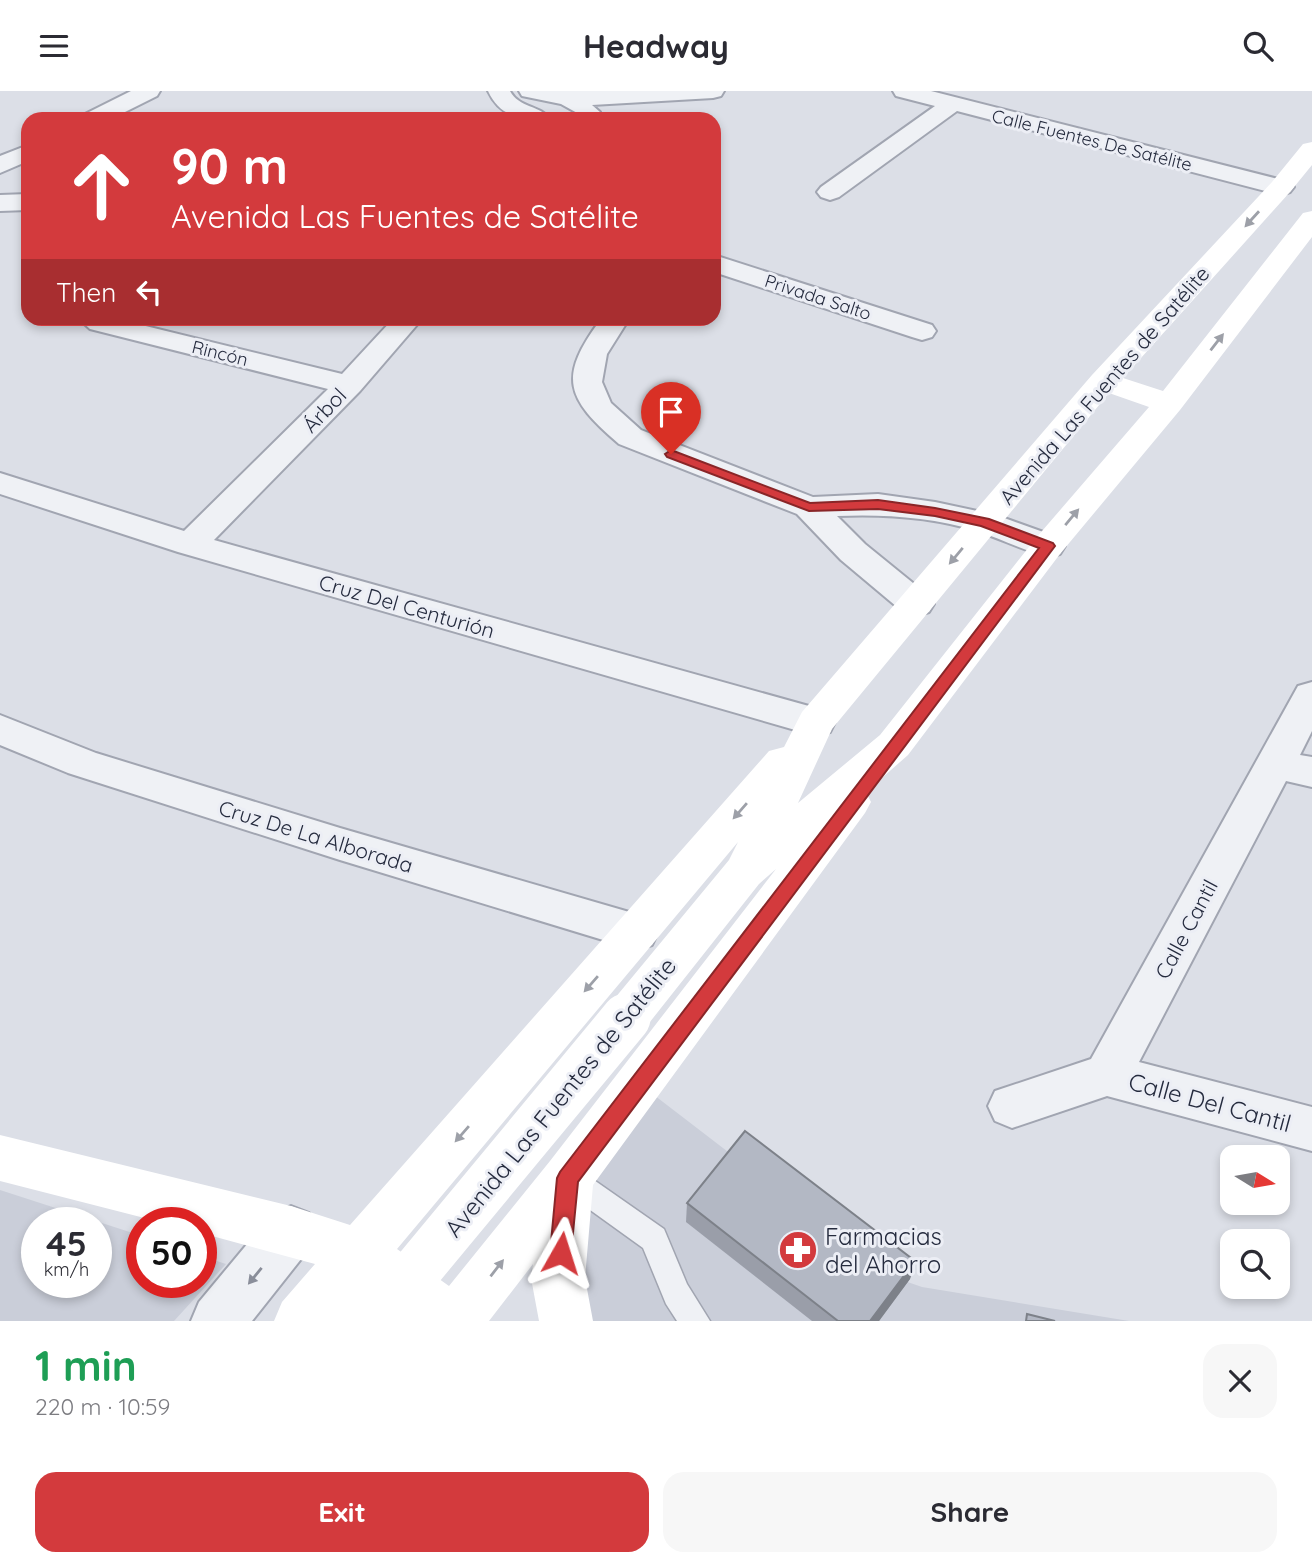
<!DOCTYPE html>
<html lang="en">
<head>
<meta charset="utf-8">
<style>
  :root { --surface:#fff; --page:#f7f7f7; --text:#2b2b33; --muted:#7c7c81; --accent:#d33a3d }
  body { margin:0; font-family:Quicksand,sans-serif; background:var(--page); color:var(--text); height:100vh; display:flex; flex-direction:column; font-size:26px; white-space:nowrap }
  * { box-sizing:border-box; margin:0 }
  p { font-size:23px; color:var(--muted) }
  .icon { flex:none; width:38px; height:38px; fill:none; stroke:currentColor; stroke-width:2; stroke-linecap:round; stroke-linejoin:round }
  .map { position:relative; height:1230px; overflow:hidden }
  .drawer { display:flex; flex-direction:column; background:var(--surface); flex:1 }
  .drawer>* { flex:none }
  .top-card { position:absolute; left:21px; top:21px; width:700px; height:214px; border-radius:21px; box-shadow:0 4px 10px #0003; background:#d33a3d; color:#fff; overflow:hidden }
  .needle { width:46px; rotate:101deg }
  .controls { position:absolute; left:1220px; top:1054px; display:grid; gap:14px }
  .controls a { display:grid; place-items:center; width:70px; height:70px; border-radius:14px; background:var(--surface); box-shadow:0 4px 10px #0003; font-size:35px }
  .speed { position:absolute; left:21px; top:1116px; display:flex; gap:14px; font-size:35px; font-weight:700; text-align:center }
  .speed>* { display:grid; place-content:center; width:91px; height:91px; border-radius:50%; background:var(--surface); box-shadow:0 4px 10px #0003; line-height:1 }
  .speed small { font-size:18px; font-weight:400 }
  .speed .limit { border:10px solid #d22; background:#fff; color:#111 }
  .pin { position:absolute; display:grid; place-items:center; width:60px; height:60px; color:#fff; margin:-72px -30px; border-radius:50% 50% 50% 0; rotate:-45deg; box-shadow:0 0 7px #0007 }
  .pin .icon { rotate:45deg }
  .me { position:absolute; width:77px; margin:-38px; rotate:6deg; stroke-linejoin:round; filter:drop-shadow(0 0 5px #0008) }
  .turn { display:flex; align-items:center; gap:24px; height:147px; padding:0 35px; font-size:32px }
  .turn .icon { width:91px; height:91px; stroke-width:2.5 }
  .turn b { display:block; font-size:49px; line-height:60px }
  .then { display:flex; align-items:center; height:66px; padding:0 35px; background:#0003; gap:14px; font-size:26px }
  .round { display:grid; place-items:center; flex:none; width:74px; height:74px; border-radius:21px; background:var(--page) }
  .summary { display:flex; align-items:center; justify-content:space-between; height:119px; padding:0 35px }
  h1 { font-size:42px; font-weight:800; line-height:52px; color:#1e9e55 }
  .button { display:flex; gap:14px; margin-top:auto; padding:14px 35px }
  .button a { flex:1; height:80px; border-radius:21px; background:var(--accent); color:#fff; font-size:28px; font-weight:800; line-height:80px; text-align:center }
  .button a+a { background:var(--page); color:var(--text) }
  header { display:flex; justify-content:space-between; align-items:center; height:91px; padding:0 35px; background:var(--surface); font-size:32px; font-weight:800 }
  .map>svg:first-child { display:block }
  .built { fill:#caced9; fill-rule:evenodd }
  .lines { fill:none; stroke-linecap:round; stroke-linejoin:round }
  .lane-casing { stroke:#a1a5b1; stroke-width:3 }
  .street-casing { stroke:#a1a5b1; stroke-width:4 }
  .lane { fill:#eff1f5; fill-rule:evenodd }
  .street { fill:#eff1f5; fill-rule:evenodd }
  .secondary { fill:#fff; fill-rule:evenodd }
  .secondary-bridge { stroke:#fff; stroke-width:49 }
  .wall { fill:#9a9ea9 }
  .shaded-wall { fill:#7d8189 }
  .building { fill:#b3b8c4; stroke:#7d8189; stroke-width:2 }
  .oneway { fill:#9da0a8 }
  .oneway2 { fill:#8a8e9a }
  .route { fill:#d33a3d; stroke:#892628; stroke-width:2 }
  .labels { text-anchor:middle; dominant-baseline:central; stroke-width:6; stroke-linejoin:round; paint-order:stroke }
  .far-street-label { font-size:18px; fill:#252b3e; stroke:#eceef5 }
  .street-label { font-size:21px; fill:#252b3e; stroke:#eceef5 }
  .near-street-label { font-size:24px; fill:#252b3e; stroke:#eceef5 }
  .near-poi-label { font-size:24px; fill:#252b3e; stroke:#eceef5; text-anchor:start }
</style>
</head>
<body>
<header><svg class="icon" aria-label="menu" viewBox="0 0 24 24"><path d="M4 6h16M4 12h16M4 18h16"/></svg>Headway<svg class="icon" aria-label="search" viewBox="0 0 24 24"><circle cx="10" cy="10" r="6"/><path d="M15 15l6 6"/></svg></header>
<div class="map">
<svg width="1312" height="1230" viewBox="0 0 1312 1230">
  <rect width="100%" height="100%" fill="#dcdfe7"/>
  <!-- built -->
  <path class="built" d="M650,1001L890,1185L922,1196L1129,1230H580L587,1101Z
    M0,1099L142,1145V1192H201V1165L226,1173L174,1230H0ZM37,1132H96V1192H37Z"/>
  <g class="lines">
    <!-- lane casing -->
    <g class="lane-casing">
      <path id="lane" d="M571,1076L581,1080L664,1138L687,1193L710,1230H677L666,1213L643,1157L561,1098L557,1089L561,1080Z"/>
    </g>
    <!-- street casing -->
    <g class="street-casing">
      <path id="street" d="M131,0H160L157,5L111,28H81L85,23Z
        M488,0H510C519,17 540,14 550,28C522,28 501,28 488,0Z
        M519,0H724L721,5L713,7L592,14L600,21L596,26L588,28L561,13L522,5Z
        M893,0H931L1290,91L1294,96L1290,101L1281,104L957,20L839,106L830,109L821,106L817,101L821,96L935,15L896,5Z
        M28,54V70L0,82V65Z
        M28,103V119L0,120V104Z
        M714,164L932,234L936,240L932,246L922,249L912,246L714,181Z
        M79,228H117L342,283L393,228H422L360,300L214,449L816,617L830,621L835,631L830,641L816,645L178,461L0,403V382L184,440L328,298L90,238Z
        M601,228H629L607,263L602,291L611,312L641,339L813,406L878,403L935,411L996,424L1060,447L1065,455L1060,463L1048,466C1023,459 1001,448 977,440C932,426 883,423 837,425L865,453L929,505L934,513L929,521L916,525L903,521L841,469L797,423L619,353C565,307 558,286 601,228Z
        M1312,591V640L1300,664L1312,666V696L1286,690L1139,971L1312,1016V1060L1107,1005L1012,1037L995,1030L988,1015L995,1000L1091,968L1293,604L1298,595Z
        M0,624L96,662L340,737L636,823L652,828L658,841L652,854L636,859L340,769L68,682L0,654Z
        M291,1115L309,1122L317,1140L309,1158L252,1230H191L199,1211L273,1122Z"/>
    </g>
    <!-- lane -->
    <use href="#lane" class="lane"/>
    <!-- street -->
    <use href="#street" class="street"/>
    <!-- secondary -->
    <path class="secondary" d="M1312,51V74L1290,101L1123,287L1163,300L1303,122L1312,120V146L1180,319L1060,463L908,664L866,701L871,711L865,722L593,1094L585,1187L593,1230H539L531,1187L533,1173L489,1230H407L375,1206L369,1230H274L282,1211L315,1173L201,1142V1132H164L0,1090V1044L291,1115L350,1134L769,660L784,656L802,621L1092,284L1272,91L1303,53ZM1109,302L1149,316L1036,447L880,644L798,712L832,638ZM738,751L729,769L610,913L603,927L610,941L626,947L642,941L759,793L776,778L550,1070L449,1195L397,1158Z"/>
    <!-- secondary-bridge -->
    <path class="secondary-bridge" d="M375,1230L626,927"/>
  </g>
  <!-- wall -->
  <path class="wall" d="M687,1112L915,1170L910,1188L879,1230H812L686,1131Z"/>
  <!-- shaded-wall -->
  <path class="shaded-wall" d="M915,1170L910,1188L879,1230H870Z"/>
  <!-- building -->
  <path class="building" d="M745,1040L915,1170L870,1230H838L687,1112Z
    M1027,1223L1055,1230H1026Z"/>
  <!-- one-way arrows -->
  <defs><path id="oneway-solid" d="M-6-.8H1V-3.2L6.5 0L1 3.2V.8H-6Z" transform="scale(1.75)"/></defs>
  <g class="oneway">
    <use href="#oneway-solid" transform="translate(1252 128) rotate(132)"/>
    <use href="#oneway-solid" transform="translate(1217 251) rotate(-52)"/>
    <use href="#oneway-solid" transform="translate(1072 426) rotate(-50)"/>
    <use href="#oneway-solid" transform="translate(956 465) rotate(130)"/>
    <use href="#oneway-solid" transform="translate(740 720) rotate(131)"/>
    <use href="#oneway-solid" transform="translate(591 893) rotate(131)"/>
    <use href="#oneway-solid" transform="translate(462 1043) rotate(131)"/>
    <use href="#oneway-solid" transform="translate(497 1177) rotate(-52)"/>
  </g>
  <use class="oneway2" href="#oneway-solid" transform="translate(255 1185) rotate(129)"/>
  <!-- route -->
  <path class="route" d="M671,359L810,412L878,409L935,417L989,428L1053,452L1055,455L578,1091L571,1162L568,1169L561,1172L553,1169L550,1162L557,1087L560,1081L1039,457L981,435L935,425L878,418L809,420L667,366L665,363Z"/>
  <!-- icons -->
  <defs>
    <g id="pharmacy-disc" transform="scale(2.0125)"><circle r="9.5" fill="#d33a3d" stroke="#eceef5"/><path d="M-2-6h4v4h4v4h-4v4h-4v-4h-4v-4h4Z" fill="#fff"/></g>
  </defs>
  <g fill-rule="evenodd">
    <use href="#pharmacy-disc" x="798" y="1159"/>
  </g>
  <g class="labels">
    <!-- far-street labels -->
    <g class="far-street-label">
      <text transform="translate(1092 49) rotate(14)">Calle Fuentes De Satélite</text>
      <text transform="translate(818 206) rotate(18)">Privada Salto</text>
      <text transform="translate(220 262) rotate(14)">Rincón</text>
    </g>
    <!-- street labels -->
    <g class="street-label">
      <text transform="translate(1104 294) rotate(-49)">Avenida Las Fuentes de Satélite</text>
      <text transform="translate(324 319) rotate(-46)">Árbol</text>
      <text transform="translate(407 515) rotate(16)">Cruz Del Centurión</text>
      <text transform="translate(316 745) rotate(17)">Cruz De La Alborada</text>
      <text transform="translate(1186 838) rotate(-62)">Calle Cantil</text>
    </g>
    <!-- near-street labels -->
    <g class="near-street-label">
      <text transform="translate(560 1006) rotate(-51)">Avenida Las Fuentes de Satélite</text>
      <text transform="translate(1210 1011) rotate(15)">Calle Del Cantil</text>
    </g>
    <!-- near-poi labels -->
    <g class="near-poi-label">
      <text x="825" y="1145">Farmacias<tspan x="825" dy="28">del Ahorro</tspan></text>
    </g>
  </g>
</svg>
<div class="controls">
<a><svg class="needle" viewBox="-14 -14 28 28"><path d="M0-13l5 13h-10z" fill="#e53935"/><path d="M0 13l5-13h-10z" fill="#7c7c81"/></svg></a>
<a><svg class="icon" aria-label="search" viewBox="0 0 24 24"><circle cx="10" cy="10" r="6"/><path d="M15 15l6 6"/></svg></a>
</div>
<div class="speed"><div>45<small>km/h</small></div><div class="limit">50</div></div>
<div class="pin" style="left:671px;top:363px;background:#d93025"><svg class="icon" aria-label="arrive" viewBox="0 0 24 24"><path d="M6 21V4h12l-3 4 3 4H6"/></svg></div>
<svg class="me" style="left:561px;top:1162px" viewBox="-20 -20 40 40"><path d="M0-17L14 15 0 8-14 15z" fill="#d33a3d" stroke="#fff" stroke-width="4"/></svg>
<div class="top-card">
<div class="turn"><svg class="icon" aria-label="ahead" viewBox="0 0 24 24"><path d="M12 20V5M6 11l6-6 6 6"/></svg><div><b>90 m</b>Avenida Las Fuentes de Satélite</div></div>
<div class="then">Then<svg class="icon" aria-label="left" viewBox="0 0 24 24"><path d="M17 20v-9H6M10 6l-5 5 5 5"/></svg></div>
</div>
</div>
<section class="drawer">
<div class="summary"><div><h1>1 min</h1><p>220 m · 10:59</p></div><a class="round"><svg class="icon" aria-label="close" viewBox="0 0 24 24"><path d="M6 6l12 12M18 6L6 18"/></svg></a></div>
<div class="button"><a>Exit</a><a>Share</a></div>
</section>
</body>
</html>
